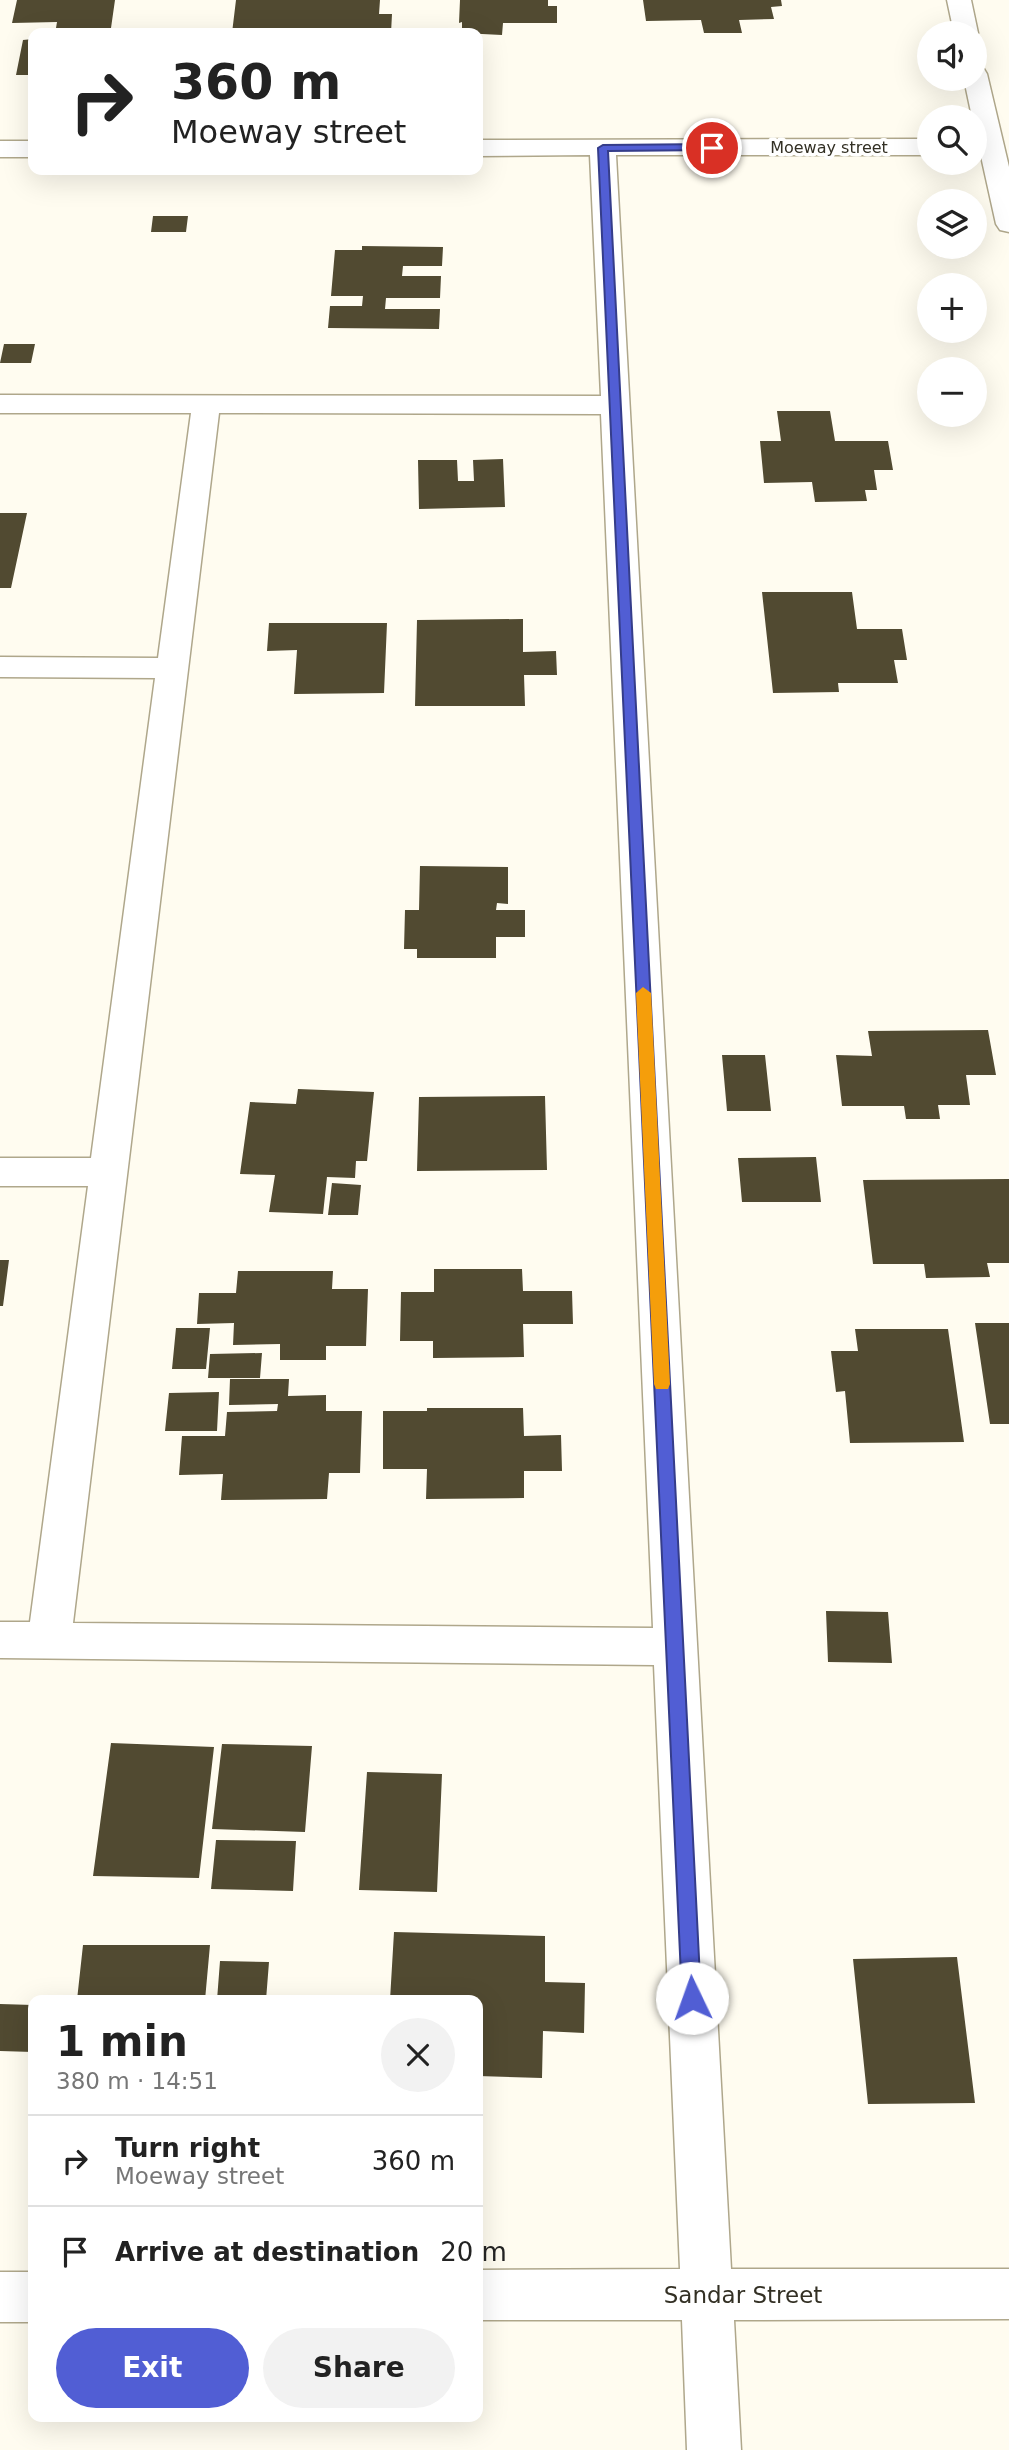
<!DOCTYPE html>
<html lang="en">
<head>
<meta charset="utf-8">
<style>
  :root { --surface:#fff; --page:#f2f2f2; --text:#222; --muted:#767676; --line:#e0e0e0; --accent:#515ed4 }
  body { margin:0; font-family:"DejaVu Sans",sans-serif; background:var(--page); color:var(--text); height:100vh; display:flex; flex-direction:column; font-size:26px; white-space:nowrap }
  * { box-sizing:border-box; margin:0 }
  p { font-size:23px; color:var(--muted) }
  .icon { flex:none; width:38px; height:38px; fill:none; stroke:currentColor; stroke-width:2; stroke-linecap:round; stroke-linejoin:round }
  .map { position:relative; flex:1; overflow:hidden }
  .side { position:absolute; left:28px; top:1995px; width:455px; height:427px; display:flex; flex-direction:column; background:var(--surface); border-radius:14px; box-shadow:0 7px 28px #0002 }
  .side>* { flex:none }
  .top-card { position:absolute; left:28px; top:28px; width:455px; height:147px; border-radius:14px; box-shadow:0 7px 28px #0002; background:#fff; color:var(--text); overflow:hidden }
  .tools { position:absolute; left:917px; top:21px; display:grid; gap:14px }
  .tools a { display:grid; place-items:center; width:70px; height:70px; border-radius:50%; background:var(--surface); box-shadow:0 7px 28px #0002; font-size:35px }
  .pin { position:absolute; display:grid; place-items:center; width:60px; height:60px; color:#fff; margin:-30px; border:4px solid #fff; border-radius:50%; box-shadow:0 2px 7px #0007 }
  .me { position:absolute; width:77px; margin:-38px; rotate:357deg; stroke-linejoin:round; filter:drop-shadow(0 0 5px #0008) }
  .turn { display:flex; align-items:center; gap:24px; height:147px; padding:0 28px; font-size:32px }
  .turn .icon { width:91px; height:91px; stroke-width:2.5 }
  .turn b { display:block; font-size:49px; line-height:60px }
  .round { display:grid; place-items:center; flex:none; width:74px; height:74px; border-radius:37px; background:var(--page) }
  .summary { display:flex; align-items:center; justify-content:space-between; height:119px; padding:0 28px }
  h1 { font-size:42px; font-weight:800; line-height:52px }
  .primary-button { display:flex; gap:14px; margin-top:auto; padding:14px 28px }
  .primary-button a { flex:1; height:80px; border-radius:42px; background:var(--accent); color:#fff; font-size:28px; font-weight:800; line-height:80px; text-align:center }
  .primary-button a+a { background:var(--page); color:var(--text) }
  ul { padding:0; list-style:none }
  li { display:flex; align-items:center; gap:21px; height:91px; padding:0 28px; border-top:2px solid var(--line) }
  li div { flex:1 }
  li b { display:block; font-size:26px }
  li em { font-style:normal }
  .map>svg:first-child { display:block }
  .building { fill:#514a31 }
  .lines { fill:none; stroke-linecap:round; stroke-linejoin:round }
  .minor-casing { stroke:#afa78b; stroke-width:3 }
  .minor { fill:#fff; fill-rule:evenodd }
  .route { fill:#515ed4; stroke:#353d8a; stroke-width:2 }
  .slow { fill:#f59e0b }
  .labels { text-anchor:middle; dominant-baseline:central; stroke-width:7; stroke-linejoin:round; paint-order:stroke }
  .far-street-label { font-size:16px; fill:#333024; stroke:#fff }
  .near-street-label { font-size:23px; fill:#333024; stroke:#fff }
</style>
</head>
<body>
<div class="map">
<svg width="1009" height="2450" viewBox="0 0 1009 2450">
  <rect width="100%" height="100%" fill="#fffcf0"/>
  <!-- building -->
  <path class="building" d="M17,0H115L111,28H56L57,22L12,23Z
    M236,0H380L379,14H392L391,33H232Z
    M460,0H548V6H557V23H503L502,35L462,33V22L459,23Z
    M643,0H781L782,6L771,7L774,19L739,20L742,33H704L701,20L646,21Z
    M137,29L136,33H84L85,30Z
    M33,39V75H16L23,40Z
    M153,216H188L186,232H151Z
    M362,246L443,247L442,266H403L402,276H441L440,298H386L385,309H440L439,329L328,328L330,306H362L363,296H331L335,250H362Z
    M4,344H35L31,363H0Z
    M777,411H830L835,441H888L893,470H874L877,490H865L867,501L815,502L812,482L764,483L760,441H781Z
    M503,459L505,507L419,509L418,460H457L458,481H474L473,460Z
    M0,513H27L11,588H0Z
    M762,592H852L857,629H902L907,660H894L898,683H838L839,692L773,693Z
    M523,619V652L556,651L557,675H524L525,706H415L417,620Z
    M269,623H387L384,693L294,694L297,650L267,651Z
    M420,866L508,867V904L497,903L496,910H525V937H496V958H417V949H404L405,910H419Z
    M988,1030L996,1075H966L970,1105H938L940,1119H906L904,1106H842L836,1055L872,1056L868,1031Z
    M722,1055H765L771,1111H727Z
    M298,1089L374,1092L367,1161H356L355,1178L327,1177L323,1214L269,1212L275,1175L240,1174L250,1102L296,1104Z
    M545,1096L547,1170L417,1171L419,1097Z
    M816,1157L821,1202H742L738,1158Z
    M1009,1179V1263H987L990,1277L926,1278L924,1264H873L863,1180Z
    M332,1183L361,1185L358,1215H328Z
    M0,1260H9L3,1306H0Z
    M434,1269H522L523,1291H572L573,1324H523L524,1357L433,1358V1341H400L401,1292H434Z
    M238,1271H333L332,1289H368L366,1346H326V1360H280V1344L233,1345L234,1323L197,1324L199,1293H236Z
    M975,1323H1009V1424H990Z
    M176,1328H210L206,1369H172Z
    M855,1329H948L964,1442L850,1443L845,1391L836,1392L831,1351H858Z
    M262,1353L260,1378H208L210,1354Z
    M230,1379H289L288,1396L326,1395V1411H362L360,1473H329L327,1499L221,1500L223,1474L179,1475L182,1436H225L227,1412L277,1411L278,1404L229,1405Z
    M219,1392L217,1431H165L169,1393Z
    M427,1408H523L524,1436L561,1435L562,1471H524V1498L426,1499L427,1469H383V1411H427Z
    M826,1611L888,1612L892,1663L828,1662Z
    M111,1743L214,1747L199,1878L93,1876Z
    M222,1744L312,1746L305,1832L212,1829Z
    M367,1772L442,1774L437,1892L359,1890Z
    M216,1840L296,1841L293,1891L211,1889Z
    M394,1932L545,1936V1982L585,1983L584,2033L543,2031L542,2078L478,2076V2000H390Z
    M83,1945H210L205,2000H77Z
    M957,1957L975,2103L868,2104L853,1959Z
    M220,1961L269,1962L266,2000H217Z
    M0,2004L33,2005V2052L0,2051Z"/>
  <g class="lines">
    <!-- minor casing -->
    <g class="minor-casing">
      <path id="minor" d="M947,0H971L978,33L975,38V33H954Z
        M975,67L984,69L987,74L1009,167V232L1000,230L996,224L975,129V117H972L964,79H975Z
        M929,139V155H616L731,2269H1009V2319L734,2320L741,2450H687L682,2320H478V2270L680,2269L654,1665L0,1658V1622H30L88,1186H0V1158H91L155,678L0,677V657L158,658L191,413H0V395L601,396L590,155L478,156V140ZM219,413L601,414L653,1628L73,1623Z
        M0,141H33V157H0Z
        M0,2272H33V2322H0Z"/>
    </g>
    <!-- minor -->
    <use href="#minor" class="minor"/>
  </g>
  <!-- route -->
  <path class="route" d="M712,144L715,145V150L608,151L701,1998L699,2004L692,2007L685,2004L682,1998L598,148L603,145Z"/>
  <!-- slow -->
  <path class="slow" d="M643,987L651,993L670,1384L668,1389H656L654,1384L636,993Z"/>
  <g class="labels">
    <!-- far-street labels -->
    <g class="far-street-label">
      <text x="829" y="147">Moeway street</text>
    </g>
    <!-- near-street labels -->
    <g class="near-street-label">
      <text x="743" y="2295">Sandar Street</text>
    </g>
  </g>
</svg>
<div class="tools">
<a><svg class="icon" aria-label="sound" viewBox="0 0 24 24"><path d="M4 9h4l5-4v14l-5-4H4zM17 9q2 3 0 6"/></svg></a>
<a><svg class="icon" aria-label="search" viewBox="0 0 24 24"><circle cx="10" cy="10" r="6"/><path d="M15 15l6 6"/></svg></a>
<a><svg class="icon" aria-label="layers" viewBox="0 0 24 24"><path d="M12 4l9 5-9 5-9-5zM3 14l9 5 9-5"/></svg></a>
<a>+</a>
<a>−</a>
</div>
<div class="pin" style="left:712px;top:148px;background:#d93025"><svg class="icon" aria-label="arrive" viewBox="0 0 24 24"><path d="M6 21V4h12l-3 4 3 4H6"/></svg></div>
<svg class="me" style="left:692px;top:1998px" viewBox="-20 -20 40 40"><circle r="19" fill="#fff"/><path d="M0-13L10 11 0 6-10 11z" fill="#515ed4"/></svg>
<div class="top-card">
<div class="turn"><svg class="icon" aria-label="right" viewBox="0 0 24 24"><path d="M7 20v-9h11M14 6l5 5-5 5"/></svg><div><b>360 m</b>Moeway street</div></div>
</div>
<section class="side">
<div class="summary"><div><h1>1 min</h1><p>380 m · 14:51</p></div><a class="round"><svg class="icon" aria-label="close" viewBox="0 0 24 24"><path d="M6 6l12 12M18 6L6 18"/></svg></a></div>
<ul>
<li><svg class="icon" aria-label="right" viewBox="0 0 24 24"><path d="M7 20v-9h11M14 6l5 5-5 5"/></svg><div><b>Turn right</b><p>Moeway street</p></div><em>360 m</em></li>
<li><svg class="icon" aria-label="arrive" viewBox="0 0 24 24"><path d="M6 21V4h12l-3 4 3 4H6"/></svg><div><b>Arrive at destination</b></div><em>20 m</em></li>
</ul>
<div class="primary-button"><a>Exit</a><a>Share</a></div>
</section>
</div>
</body>
</html>
